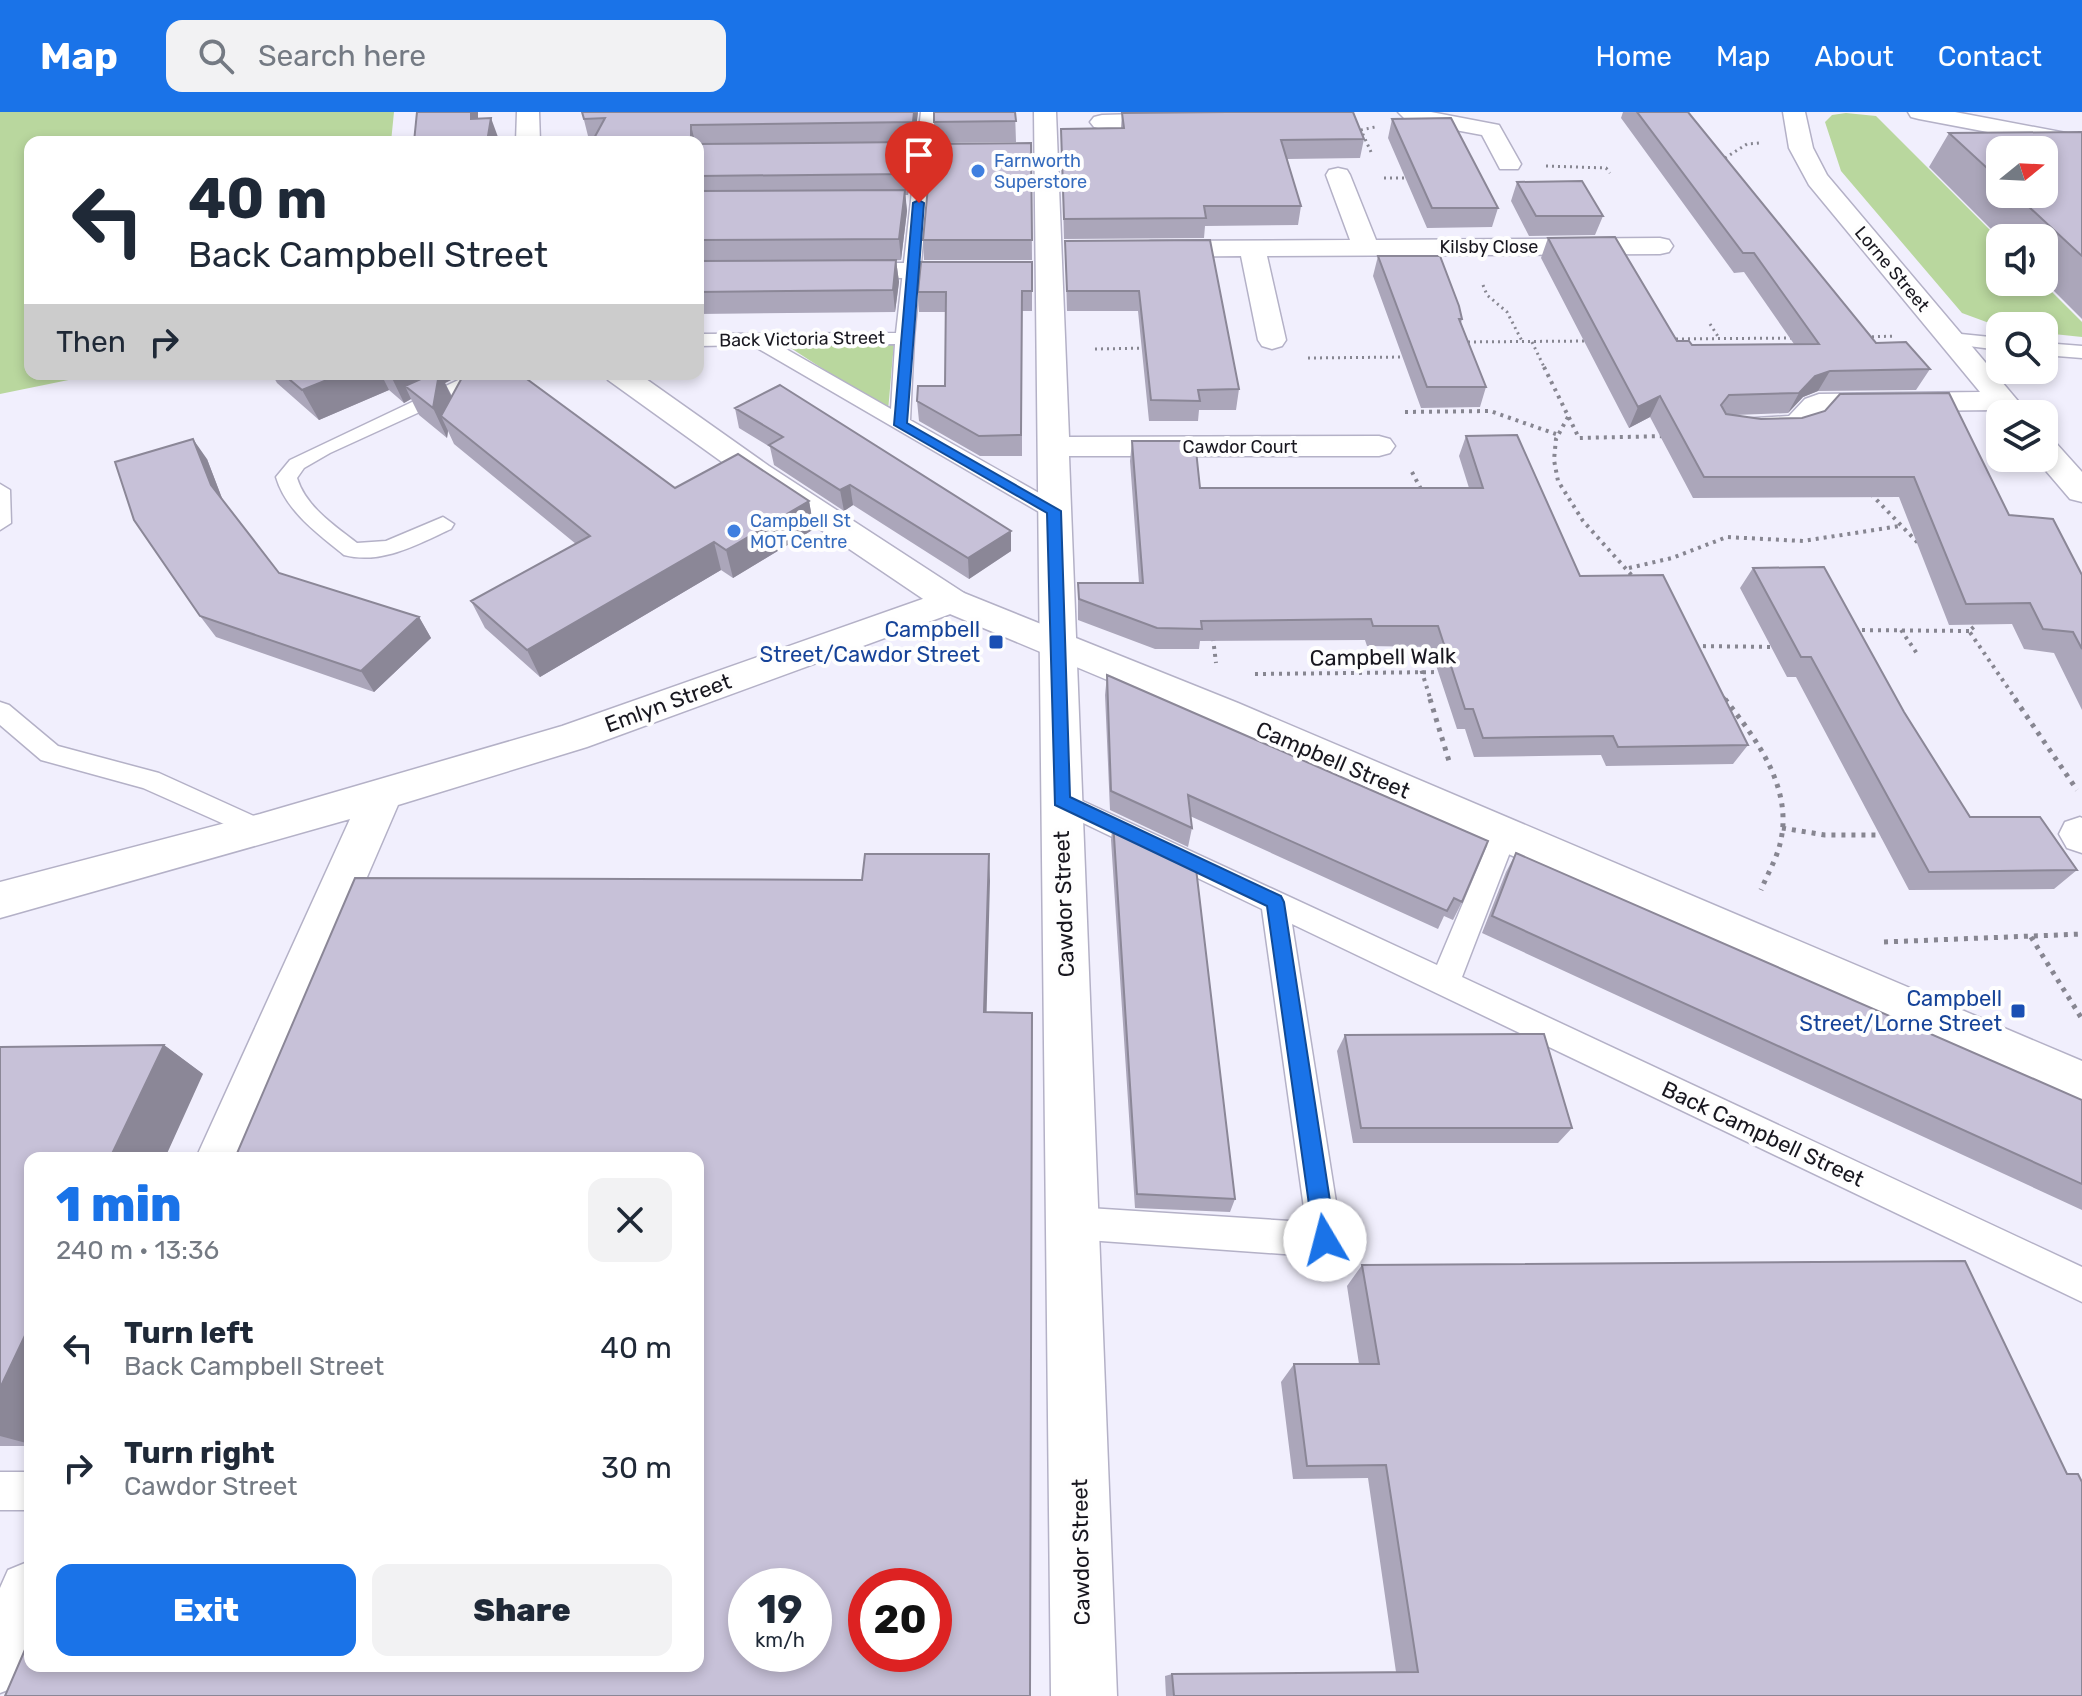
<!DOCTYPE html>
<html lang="en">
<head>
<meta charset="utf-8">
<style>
  :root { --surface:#fff; --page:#f2f2f3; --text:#1f2937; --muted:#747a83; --accent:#1a73e8 }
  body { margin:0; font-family:Rubik,sans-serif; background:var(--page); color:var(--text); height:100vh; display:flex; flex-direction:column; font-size:30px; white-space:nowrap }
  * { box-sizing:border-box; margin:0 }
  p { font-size:26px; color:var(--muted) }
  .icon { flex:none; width:44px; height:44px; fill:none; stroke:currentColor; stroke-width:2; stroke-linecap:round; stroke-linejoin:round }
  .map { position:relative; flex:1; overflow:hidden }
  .sheet { position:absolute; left:24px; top:1040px; width:680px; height:520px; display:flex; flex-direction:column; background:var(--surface); border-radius:16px; box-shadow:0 4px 12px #0003 }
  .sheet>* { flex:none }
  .banner { position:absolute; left:24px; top:24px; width:680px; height:244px; border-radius:16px; box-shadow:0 4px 12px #0003; background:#fff; color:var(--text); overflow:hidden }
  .needle { width:52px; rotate:72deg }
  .tools { position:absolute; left:1986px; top:24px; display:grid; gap:16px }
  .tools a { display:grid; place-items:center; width:72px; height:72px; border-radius:16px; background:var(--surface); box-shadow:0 4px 12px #0003; font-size:40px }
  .speed { position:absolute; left:728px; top:1456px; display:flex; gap:16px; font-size:40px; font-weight:700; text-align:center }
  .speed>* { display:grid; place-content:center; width:104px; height:104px; border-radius:50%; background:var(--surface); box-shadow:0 4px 12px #0003; line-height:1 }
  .speed small { font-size:20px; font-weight:400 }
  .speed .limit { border:12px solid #d22; background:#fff; color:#111 }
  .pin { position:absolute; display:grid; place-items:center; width:68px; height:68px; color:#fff; margin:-82px -34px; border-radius:50% 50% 50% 0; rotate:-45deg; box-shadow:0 0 8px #0007 }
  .pin .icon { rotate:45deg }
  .me { position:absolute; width:88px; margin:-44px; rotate:352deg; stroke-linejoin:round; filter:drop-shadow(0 0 6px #0008) }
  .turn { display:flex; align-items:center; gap:28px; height:168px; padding:0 32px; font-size:36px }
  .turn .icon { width:104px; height:104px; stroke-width:2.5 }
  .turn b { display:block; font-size:56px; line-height:68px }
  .then { display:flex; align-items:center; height:76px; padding:0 32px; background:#0003; gap:16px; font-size:30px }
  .round { display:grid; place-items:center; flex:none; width:84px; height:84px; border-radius:16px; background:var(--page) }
  .head { display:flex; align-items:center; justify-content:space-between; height:136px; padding:0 32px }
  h1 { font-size:48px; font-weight:800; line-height:60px; color:var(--accent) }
  .action { display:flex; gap:16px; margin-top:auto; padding:16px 32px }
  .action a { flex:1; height:92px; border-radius:16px; background:var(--accent); color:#fff; font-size:32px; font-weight:800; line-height:92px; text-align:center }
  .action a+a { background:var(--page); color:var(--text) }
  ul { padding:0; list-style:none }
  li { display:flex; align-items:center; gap:24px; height:120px; padding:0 32px }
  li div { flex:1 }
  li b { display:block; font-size:30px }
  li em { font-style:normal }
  header { display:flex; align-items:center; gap:48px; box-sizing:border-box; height:112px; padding:0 40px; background:var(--accent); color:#fff }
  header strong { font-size:38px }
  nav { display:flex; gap:44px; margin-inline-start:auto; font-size:28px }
  .search { width:560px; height:72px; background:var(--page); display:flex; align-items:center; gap:20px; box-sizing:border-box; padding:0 28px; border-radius:16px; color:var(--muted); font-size:30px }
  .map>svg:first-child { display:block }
  .green { fill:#b9d79e }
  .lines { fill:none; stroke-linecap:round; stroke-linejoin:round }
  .lane-casing { stroke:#b4b1c7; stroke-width:3 }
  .street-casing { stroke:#b4b1c7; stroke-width:3 }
  .secondary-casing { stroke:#b4b1c7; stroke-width:3 }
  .path-far2 { stroke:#878691; stroke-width:3; stroke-dasharray:2 4; stroke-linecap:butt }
  .path-far1 { stroke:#878691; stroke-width:4; stroke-dasharray:3 5; stroke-linecap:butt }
  .path { stroke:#878691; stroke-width:5; stroke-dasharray:4 6; stroke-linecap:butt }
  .lane { fill:#fff; fill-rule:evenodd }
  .street { fill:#fff; fill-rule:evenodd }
  .secondary { fill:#fff; fill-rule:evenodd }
  .wall { fill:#aba6ba; fill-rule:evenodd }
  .shaded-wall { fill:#8b8797 }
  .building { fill:#c7c1d8; stroke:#8b8797; stroke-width:2; fill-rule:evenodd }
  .route { fill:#1a73e8; stroke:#114b97; stroke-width:2 }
  .shop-dot { fill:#3f7fe0; stroke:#fefefe; stroke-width:3 }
  .transit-dot { fill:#1a4fb4; stroke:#fefefe; stroke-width:3 }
  .labels { text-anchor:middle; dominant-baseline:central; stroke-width:8; stroke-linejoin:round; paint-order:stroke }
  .far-shop-label { font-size:18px; fill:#366cbe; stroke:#fefefe; text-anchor:start }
  .far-street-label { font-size:18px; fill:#18171f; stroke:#fefefe }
  .transit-label { font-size:22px; fill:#164399; stroke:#fefefe; text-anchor:end }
  .street-label { font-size:22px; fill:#18171f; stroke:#fefefe }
</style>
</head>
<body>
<header>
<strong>Map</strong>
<div class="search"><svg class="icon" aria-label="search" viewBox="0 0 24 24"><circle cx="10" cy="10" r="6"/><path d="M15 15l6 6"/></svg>Search here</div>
<nav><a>Home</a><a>Map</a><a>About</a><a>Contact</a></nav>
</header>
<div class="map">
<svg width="2082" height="1584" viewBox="0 0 2082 1584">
  <rect width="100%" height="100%" fill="#f1effd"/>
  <!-- green -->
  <path class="green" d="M0,0H394L391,30H30V262H98L0,282Z
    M1846,1L1876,4L2000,128V170H2042L2082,210V225L2044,221V214L2000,215L1962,201L1841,59L1825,10L1832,3Z
    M894,231L888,299L786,233Z"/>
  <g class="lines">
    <!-- lane casing -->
    <g class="lane-casing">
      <path id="lane" d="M921,0H935L914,226L910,308L1062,394L1065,399L1062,404H1046L752,233L698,234V222L896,221ZM895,232L891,297L779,233Z
        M1951,221L2000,226V238L1945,231L1942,227Z
        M2044,231L2082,234V246L2044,243Z
        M471,262H496L494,266L330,341L304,356L297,366C306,395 334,413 357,431L386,429L443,405L454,412L451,417C418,432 382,453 344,443C317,421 286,399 276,365L290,348Z
        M0,372L10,378L11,411L0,418Z
        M0,590L9,593L58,634L159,661L269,711L273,718L269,725L260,728L143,676L41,648L0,613Z
        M1061,679L1437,853L1495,715L1504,711L1513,715L1517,722L1462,865L2082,1155V1190L1292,812L1342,1128L1337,1140L1325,1145L1073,1127L1061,1123L1056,1111L1061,1099L1073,1095L1306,1110L1262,797L1052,696L1048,689L1052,682Z
        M0,1360H30V1398H0Z"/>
    </g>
    <!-- street casing -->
    <g class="street-casing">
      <path id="street" d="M1034,0H1056L1069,325L1379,324L1390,327L1395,334L1390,341L1379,344H1069L1117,1584H1051Z
        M1208,0L1205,5L1171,16L1102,17L1094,15L1090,10L1094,5L1102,3Z
        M1398,0H1431L1499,13L1521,52L1518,57H1500L1482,23L1407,9Z
        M1783,0H1805L1813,36L1827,63L2029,302H2000V305L1995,298L1826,300L1810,318L1795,322L1740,321L1735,314L1740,307L1789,304L1805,287L1819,282L1980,280L1809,73L1789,36Z
        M1908,0H1955L2082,24V38L1919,7L1911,5Z
        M992,34L1000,36L1004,41L1000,46L853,49L845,47L841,42L845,37L853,35Z
        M1338,56L1347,58L1350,63L1376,128L1660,126L1669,128L1673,134L1669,140L1660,142L1267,144L1286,228L1282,234L1272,237L1262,234L1258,228L1241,144L1151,145L1142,143L1138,137L1142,131L1151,129L1350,128L1326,63L1329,58Z
        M839,151H978L988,153L992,159L988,165L978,167L829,165L825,159L829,153Z
        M2044,327L2055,330L2082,360V390L2070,387L2035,346H2044Z
        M951,477L964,481L969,489L964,497L587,635L398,693L246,1046H196L350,707L0,806V770L260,702L562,614Z
        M2080,705L2082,706V741L2067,736L2059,722L2065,710Z
        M30,1449V1554L23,1572L0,1581V1476L8,1458Z"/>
    </g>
    <!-- secondary casing -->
    <g class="secondary-casing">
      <path id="secondary" d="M517,0H539L540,30H516Z
        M604,262H639L769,354L964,481L1238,591L2082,949V994L1210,611L938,497L747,368L608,268Z"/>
    </g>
    <!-- path-far2 -->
    <path class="path-far2" d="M1371,40L1361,18L1375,15
      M1725,46L1747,32L1760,31
      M1546,54L1606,56L1610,61
      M1384,66H1410
      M1483,173L1487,183L1507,200L1522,229
      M1710,212L1719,226
      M1866,225L1896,224
      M1670,227L1796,226
      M1462,230L1588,229
      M1532,230L1545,257
      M1095,237L1149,236
      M1308,246L1406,245"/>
    <!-- path-far1 -->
    <path class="path-far1" d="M1544,255L1579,326L1667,324
      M1405,300L1490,299L1556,322
      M1568,305L1556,327L1554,348L1558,369L1583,409L1635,467
      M1412,360L1422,379
      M1871,382L1920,433
      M1629,456L1672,446L1727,425L1803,429L1900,414
      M1973,509L1976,513L1969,519L2017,589
      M1854,518L1969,519
      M1901,518L1918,543
      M1213,526L1216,551
      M1412,528L1431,589
      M1695,534L1777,535
      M1255,562L1445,560
      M1723,585L1726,589"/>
    <!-- path -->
    <path class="path" d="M1430,587L1449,649
      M1725,587C1757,628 1794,677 1780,732C1776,748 1767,763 1761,778
      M2015,587L2077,678
      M1782,716L1825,723H1885
      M2031,825L2082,907
      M1884,830L2082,822"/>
    <!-- lane -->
    <use href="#lane" class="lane"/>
    <!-- street -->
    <use href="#street" class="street"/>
    <!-- secondary -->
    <use href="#secondary" class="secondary"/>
  </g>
  <!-- wall -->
  <path class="wall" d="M582,0H918L914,31H910L912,51L908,83H905L907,99L901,148L882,149L896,148L899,170L895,200L698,202V30H592L594,28H589Z
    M1015,0L1016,30L935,31L934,10Z
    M1623,0H1688L1876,231L1930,257L1916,278L1818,279L1803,285L1788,301L1735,303L1761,307L1802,306L2009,403L2082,463V598L2054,541L2024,537L2012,512L1949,513L1899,385L1693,386L1650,305L1629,316L1541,146L1548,126L1677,229L1692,233L1794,232L1744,160L1734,161L1621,6Z
    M1122,1L1364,27L1360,46L1287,47L1301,94L1298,113L1205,114L1204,126L1064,127L1061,17L1121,16Z
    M1392,7L1498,96L1492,115L1427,116L1388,26Z
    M2082,20V207L2044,169V126H2000L1929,55L1949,21ZM2000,38L2044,82H2000Z
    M1031,31L1032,148H924L923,128Z
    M1517,70L1603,104L1595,123L1529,124L1511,89Z
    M1210,128L1239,277L1236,298H1199L1198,309H1149L1138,199H1067L1065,129Z
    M1378,144L1462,207L1461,211L1486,275L1480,295L1421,296L1373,164Z
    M1032,150V199H1022V344H980L919,309L917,289L945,274L946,200H919L918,180Z
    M272,262H458L457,265L445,271L452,284L675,376L809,389L814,417L733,466L721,458L540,565L485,516L471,489L576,432L454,332L448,319L447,326L419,303L411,287L404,291L389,278L319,308L277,271Z
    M735,296L1011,439L969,467L853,393L844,399L774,353L770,335L739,316Z
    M1466,324L1580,464L1748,633L1733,652L1606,654L1601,643L1474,645L1465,617H1457L1430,535L1367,534L1365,528L1200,529L1199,537H1155L1078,508V471H1139L1130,349L1132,329L1200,376H1469L1459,344Z
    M207,347L223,389L279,461L419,505L431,526L374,580L216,525L200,504Z
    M1753,456L1904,600L1970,705L2077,758L2054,777L1909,778L1796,565H1787L1740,476Z
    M1107,563L1462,790L1453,808L1444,804L1438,817L1190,704L1192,716L1188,735L1110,698L1105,583Z
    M1113,709L1235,1087L1230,1100L1135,1096L1111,728Z
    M1516,741L2082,988V1098L1482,821L1506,760Z
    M1345,923L1572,1016L1558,1031H1353L1337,939Z
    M164,933L203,962L30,1046V1334H0V935Z
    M1362,1153L2082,1584H1166L1165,1564L1172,1562L1396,1560L1368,1366L1293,1367L1281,1270L1294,1252H1359L1347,1174Z"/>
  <!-- shaded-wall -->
  <path class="shaded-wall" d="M471,0H478V26L471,7Z
    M914,0H918L914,31L913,10Z
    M491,6L498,25L497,30H487Z
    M691,13L695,30H691Z
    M910,30L912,51L908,83L906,62Z
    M905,78L907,99L901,148L899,127Z
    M896,148L899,170L895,200L893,178Z
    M1830,259L1818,279L1803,285L1788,301L1799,281L1815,264Z
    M342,262H381L389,278L319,308L302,278Z
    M390,262H458L457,265L445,271L453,288L441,304L448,319L447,326L433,296L405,274L411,287L404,291Z
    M1660,284L1650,305L1629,316L1638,295Z
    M193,327L207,347L225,394L211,373Z
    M850,373L853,393L844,399L840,378Z
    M809,389L814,417L733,466L726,438Z
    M1011,419V439L969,467L968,446Z
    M714,430L721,458L540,565L527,538Z
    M419,505L431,526L374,580L361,559Z
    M989,742L990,769L986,924L984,900Z
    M164,933L203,962L165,1046H110Z
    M30,1213V1332L0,1324V1276Z"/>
  <!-- building -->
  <path class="building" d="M417,0H471V7L491,6L487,30H414Z
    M582,0H914L913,10L691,13V30H592L605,6L584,7Z
    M934,0H1015L1016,9L934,10Z
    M1227,0H1353L1364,27L1281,28L1301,94H1204L1206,106L1064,107L1061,17L1124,16L1122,1Z
    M1637,0H1688L1876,231L1906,230L1930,257L1830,259L1815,264L1799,281L1729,283L1721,293L1726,302L1761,307L1802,306L1825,299L1840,282L1949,281L2009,403L2053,407L2082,463V537L2073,520L2043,517L2030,491L1966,492L1914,365H1704L1660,284L1638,295L1548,126L1615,125L1677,229H1689L1692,233L1819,232L1754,141H1743Z
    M1451,6L1498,96H1432L1392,7Z
    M2082,20V144L2015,82H2044V38H2000V68L1949,21Z
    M910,30L906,62L698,64V32Z
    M1031,31L1032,128H923L932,32Z
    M1582,69L1603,104H1536L1517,70Z
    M905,78L899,127L698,128V79Z
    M1210,128L1239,277L1198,278L1200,289L1151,288L1139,179H1067L1065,129Z
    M1378,144H1440L1459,194L1462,207H1459L1486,275H1427Z
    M896,148L893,178L698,180V149Z
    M921,150H1032V179H1022L1021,323L979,324L917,289L918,274H945L946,180H918Z
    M283,262H342L302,278Z
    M432,262H439L433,296L405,274Z
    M464,262H520L675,376L738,342L809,389L726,438L714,430L527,538L471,489L590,424L441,304Z
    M780,273L1011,419L968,446L850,373L840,378L769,333L783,325L735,296Z
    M1517,323L1580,464L1663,463L1748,633L1618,635L1613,624L1483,626L1473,597H1465L1438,514H1373L1371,507L1201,509L1202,517L1157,516L1079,487L1078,471H1143L1132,329H1195L1200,376H1483L1466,324Z
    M193,327L211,373L279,461L419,505L361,559L200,504L134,408L115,350Z
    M1824,455L1904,600L1970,705H2040L2077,758L1929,760L1811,545H1801L1753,456Z
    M1107,563L1488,729L1462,790L1454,786L1447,799L1188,683L1192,716L1111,679Z
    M1113,709L1195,748L1235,1087L1137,1082Z
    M1516,741L2082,988V1072L1492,804Z
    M865,742H989L984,900L1032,901L1030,1584H5L30,1526V1554H698V1046H235L355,766L862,768ZM746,1474H814V1542H746ZM866,1474H934V1542H866Z
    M1544,922L1572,1016H1361L1345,923Z
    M164,933L110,1046H30V1213L0,1276V935Z
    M1965,1149L2067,1362H2078L2082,1370V1584H1174L1172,1562L1418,1560L1386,1353L1307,1354L1294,1252H1379L1362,1153Z"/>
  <!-- route -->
  <path class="route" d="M919,88L924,91L907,311L1061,399L1070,685L1281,784L1284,790L1336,1128L1333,1136L1325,1139L1317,1136L1314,1128L1267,794L1055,693L1047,401L894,313L913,91Z"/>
  <!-- markers -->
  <g class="shop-dot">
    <circle cx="978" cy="59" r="8"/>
    <circle cx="734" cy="419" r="8"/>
  </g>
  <g class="transit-dot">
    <rect x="988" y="522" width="16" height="16" rx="4"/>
    <rect x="2010" y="891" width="16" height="16" rx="4"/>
  </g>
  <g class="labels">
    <!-- far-shop labels -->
    <g class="far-shop-label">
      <text x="994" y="49">Farnworth<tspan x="994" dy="21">Superstore</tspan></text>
      <text x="750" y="409">Campbell St<tspan x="750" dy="21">MOT Centre</tspan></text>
    </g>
    <!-- far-street labels -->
    <g class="far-street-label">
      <text x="1489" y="135">Kilsby Close</text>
      <text transform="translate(1892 157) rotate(50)">Lorne Street</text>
      <text transform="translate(802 227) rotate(-1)">Back Victoria Street</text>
      <text x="1240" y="335">Cawdor Court</text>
    </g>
    <!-- transit labels -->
    <g class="transit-label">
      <text x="980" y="517">Campbell<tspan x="980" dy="25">Street/Cawdor Street</tspan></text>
      <text x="2002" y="886">Campbell<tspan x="2002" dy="25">Street/Lorne Street</tspan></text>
    </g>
    <!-- street labels -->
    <g class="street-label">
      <text transform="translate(1383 545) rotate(-1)">Campbell Walk</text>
      <text transform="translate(668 591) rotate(-20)">Emlyn Street</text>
      <text transform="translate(1333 648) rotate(23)">Campbell Street</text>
      <text transform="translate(1064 792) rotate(-92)">Cawdor Street</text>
      <text transform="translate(1763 1022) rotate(25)">Back Campbell Street</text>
      <text transform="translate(1081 1440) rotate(-91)">Cawdor Street</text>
    </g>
  </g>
</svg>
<div class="tools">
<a><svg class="needle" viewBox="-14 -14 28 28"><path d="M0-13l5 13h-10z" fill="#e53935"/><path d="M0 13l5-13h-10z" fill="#747a83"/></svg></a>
<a><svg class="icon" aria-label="sound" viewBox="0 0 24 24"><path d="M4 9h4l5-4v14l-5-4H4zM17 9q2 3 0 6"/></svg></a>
<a><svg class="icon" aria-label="search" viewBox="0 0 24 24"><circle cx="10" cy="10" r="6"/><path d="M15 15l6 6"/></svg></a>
<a><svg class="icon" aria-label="layers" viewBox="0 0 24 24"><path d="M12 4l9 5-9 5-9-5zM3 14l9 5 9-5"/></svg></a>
</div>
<div class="speed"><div>19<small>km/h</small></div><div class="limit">20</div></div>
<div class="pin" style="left:919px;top:91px;background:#d93025"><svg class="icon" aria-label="arrive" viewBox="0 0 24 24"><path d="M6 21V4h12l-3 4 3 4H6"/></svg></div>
<svg class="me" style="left:1325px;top:1128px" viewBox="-20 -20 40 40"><circle r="19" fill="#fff"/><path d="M0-13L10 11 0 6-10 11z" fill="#1a73e8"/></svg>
<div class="banner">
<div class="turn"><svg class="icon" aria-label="left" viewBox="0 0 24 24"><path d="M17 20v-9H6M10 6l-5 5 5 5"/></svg><div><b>40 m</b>Back Campbell Street</div></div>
<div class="then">Then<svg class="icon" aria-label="right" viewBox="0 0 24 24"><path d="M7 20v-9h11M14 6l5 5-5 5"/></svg></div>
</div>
<section class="sheet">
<div class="head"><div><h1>1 min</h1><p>240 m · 13:36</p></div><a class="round"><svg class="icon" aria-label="close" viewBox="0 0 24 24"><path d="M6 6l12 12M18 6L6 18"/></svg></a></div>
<ul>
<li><svg class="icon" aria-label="left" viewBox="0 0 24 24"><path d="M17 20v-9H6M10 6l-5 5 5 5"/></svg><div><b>Turn left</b><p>Back Campbell Street</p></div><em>40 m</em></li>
<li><svg class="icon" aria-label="right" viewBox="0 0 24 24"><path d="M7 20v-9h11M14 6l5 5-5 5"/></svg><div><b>Turn right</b><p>Cawdor Street</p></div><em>30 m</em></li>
</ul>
<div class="action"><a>Exit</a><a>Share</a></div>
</section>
</div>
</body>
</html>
